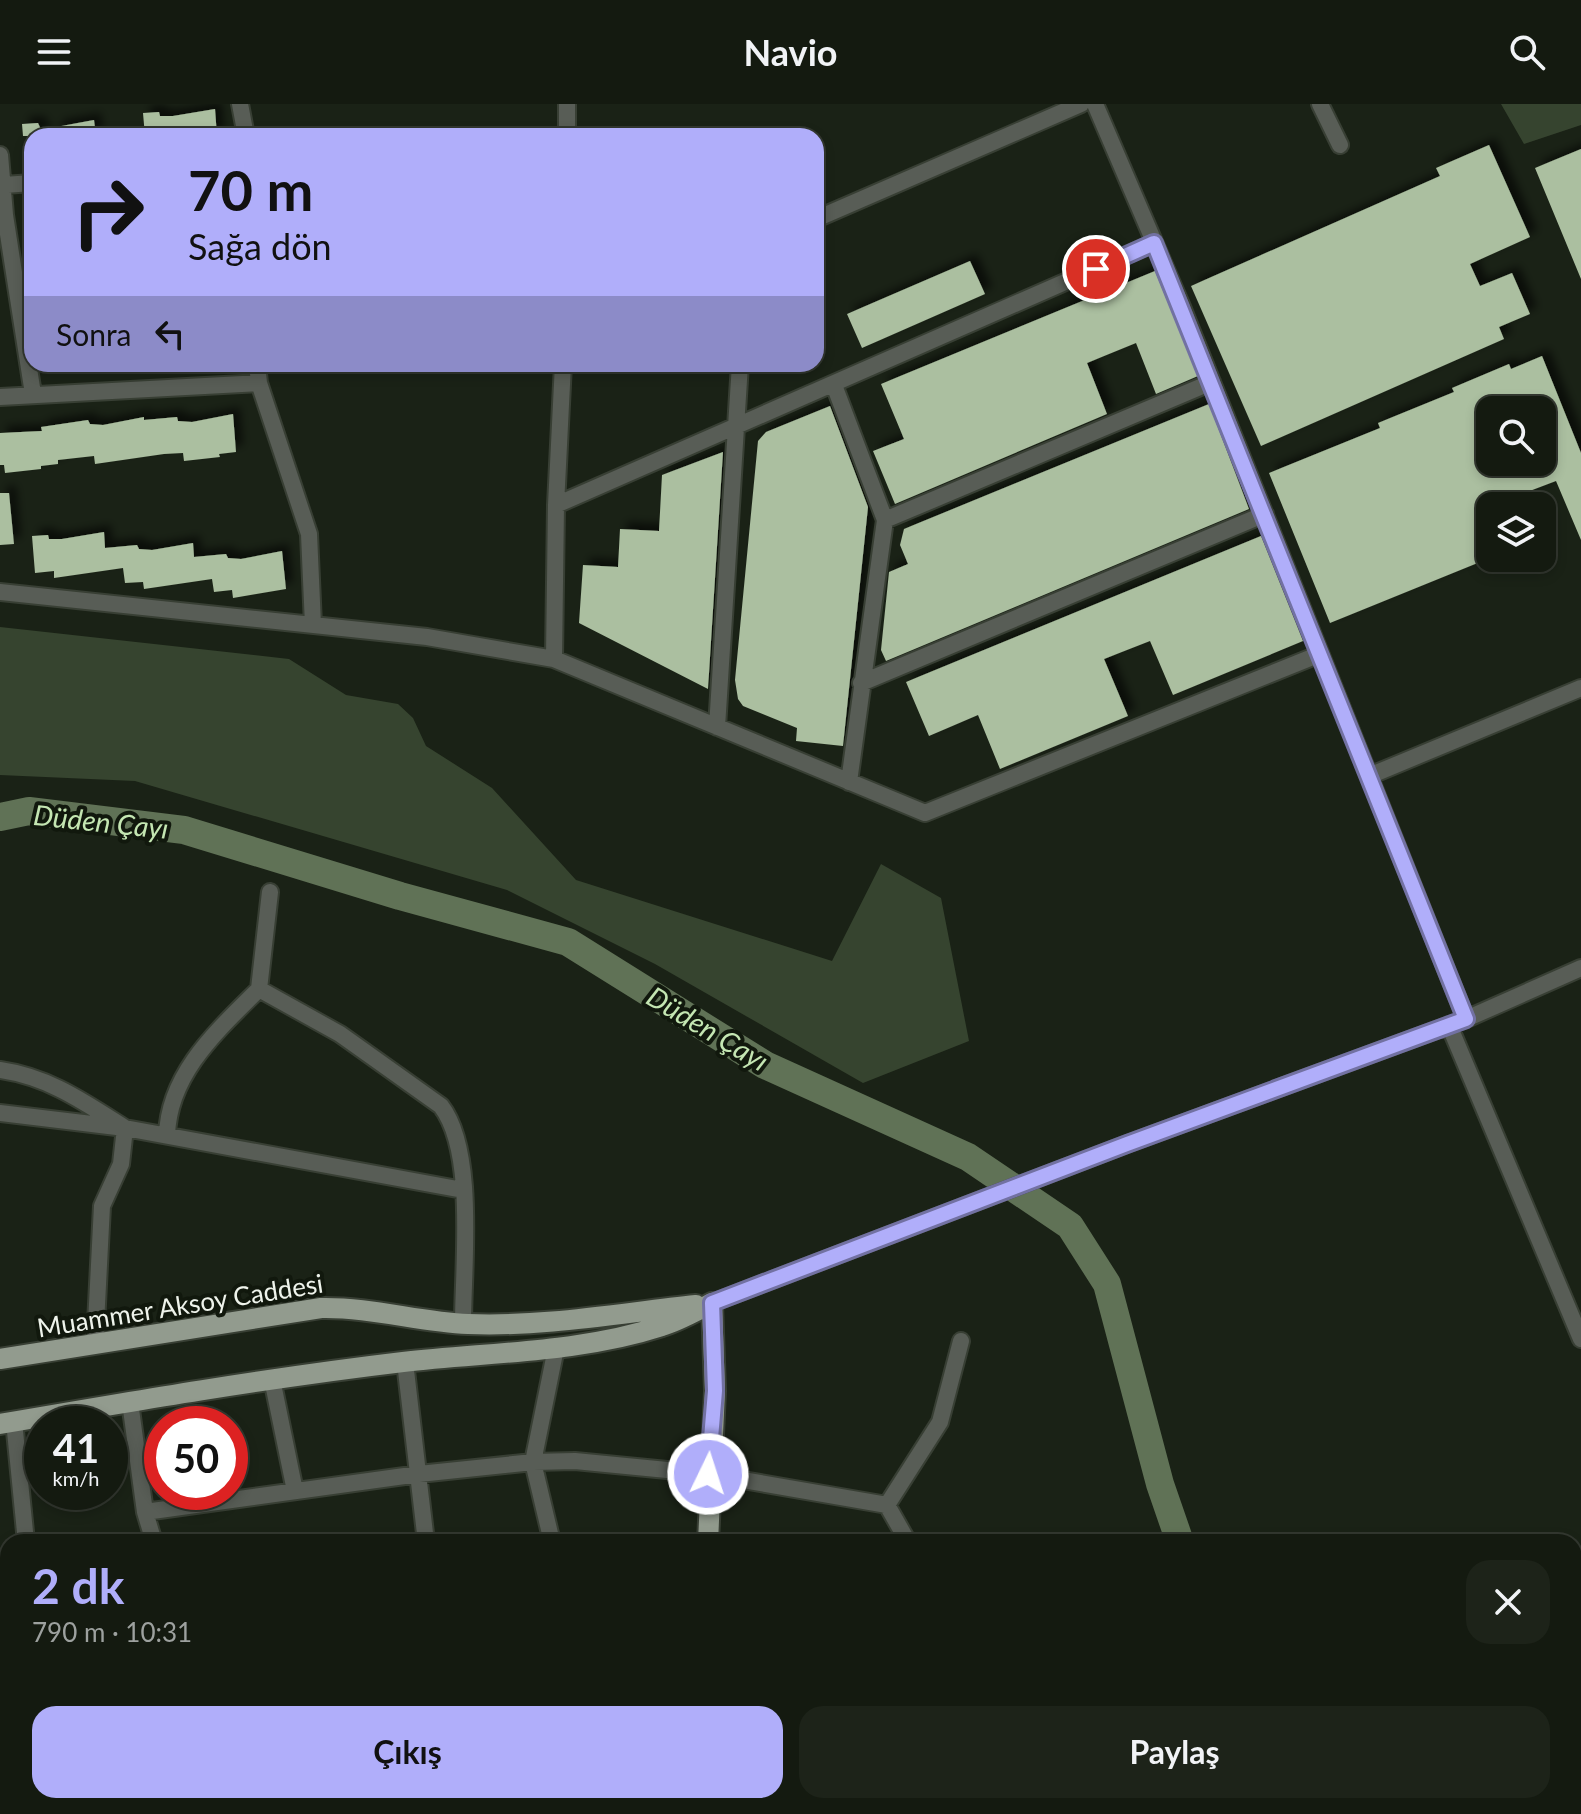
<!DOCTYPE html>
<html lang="tr">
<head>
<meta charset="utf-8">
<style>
  :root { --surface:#141a10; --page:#1d2319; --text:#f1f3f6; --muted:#9da19f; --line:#333830; --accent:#b0aefa }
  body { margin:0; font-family:Lato,sans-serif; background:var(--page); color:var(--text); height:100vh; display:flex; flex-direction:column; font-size:30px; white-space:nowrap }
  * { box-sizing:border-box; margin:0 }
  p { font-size:26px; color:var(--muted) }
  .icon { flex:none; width:44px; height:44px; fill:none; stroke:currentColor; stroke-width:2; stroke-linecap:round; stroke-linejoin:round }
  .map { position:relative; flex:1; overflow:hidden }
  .details { position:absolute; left:0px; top:1430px; width:1582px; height:280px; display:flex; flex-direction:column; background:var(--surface); border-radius:24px 24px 0 0; box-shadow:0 4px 12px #0003,0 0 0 2px var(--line) }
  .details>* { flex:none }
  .banner { position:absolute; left:24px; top:24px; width:800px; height:244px; border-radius:24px; box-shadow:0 4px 12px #0003,0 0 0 2px var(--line); background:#b0aefa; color:#111; overflow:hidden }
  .controls { position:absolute; left:1476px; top:292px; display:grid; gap:16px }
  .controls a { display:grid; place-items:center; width:80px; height:80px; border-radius:16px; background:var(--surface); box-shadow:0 4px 12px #0003,0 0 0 2px var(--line); font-size:40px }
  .speed { position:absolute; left:24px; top:1302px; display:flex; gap:16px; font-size:40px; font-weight:700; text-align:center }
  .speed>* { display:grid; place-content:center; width:104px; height:104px; border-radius:50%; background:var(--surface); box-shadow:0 4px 12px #0003,0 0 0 2px var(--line); line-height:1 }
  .speed small { font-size:20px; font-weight:400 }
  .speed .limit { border:12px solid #d22; background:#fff; color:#111 }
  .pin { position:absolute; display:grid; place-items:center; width:68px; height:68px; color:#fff; margin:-34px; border:4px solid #fff; border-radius:50%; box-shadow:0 2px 8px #0007 }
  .me { position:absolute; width:88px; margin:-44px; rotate:4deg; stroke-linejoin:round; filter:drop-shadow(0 0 6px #0008) }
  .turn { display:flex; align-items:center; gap:28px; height:168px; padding:0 32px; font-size:36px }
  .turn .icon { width:104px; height:104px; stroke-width:2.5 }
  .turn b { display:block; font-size:56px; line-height:68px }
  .then { display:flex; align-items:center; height:76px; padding:0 32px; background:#0003; gap:16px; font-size:30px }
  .round { display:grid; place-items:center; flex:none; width:84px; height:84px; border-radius:24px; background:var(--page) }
  .head { display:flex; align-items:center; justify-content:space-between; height:136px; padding:0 32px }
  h1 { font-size:48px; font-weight:700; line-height:60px; color:var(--accent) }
  .cta { display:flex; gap:16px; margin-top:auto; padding:16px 32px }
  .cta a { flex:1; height:92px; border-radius:24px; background:var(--accent); color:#111; font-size:32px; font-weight:700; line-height:92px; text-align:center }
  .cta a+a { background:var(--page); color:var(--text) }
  header { display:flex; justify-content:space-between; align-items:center; height:104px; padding:0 32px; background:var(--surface); font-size:36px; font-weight:700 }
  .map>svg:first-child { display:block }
  .green { fill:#36442f }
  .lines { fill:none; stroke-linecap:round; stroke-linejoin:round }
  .river { stroke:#607256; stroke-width:28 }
  .building { fill:#abbfa0; fill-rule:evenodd; filter:url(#shadow) }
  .minor-casing { stroke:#383f34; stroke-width:20 }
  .major-casing { stroke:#383f34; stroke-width:24 }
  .minor { stroke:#585d56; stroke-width:16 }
  .major { stroke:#929b8e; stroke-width:20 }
  .route-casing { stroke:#7271a2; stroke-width:20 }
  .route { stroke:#b0aefa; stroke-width:14 }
  .labels { text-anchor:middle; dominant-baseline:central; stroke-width:8; stroke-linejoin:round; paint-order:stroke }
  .street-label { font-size:26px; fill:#eef3eb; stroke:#11180d }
  .water-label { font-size:28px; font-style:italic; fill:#c4e6b2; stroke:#11180d }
</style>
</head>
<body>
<header><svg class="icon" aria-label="menu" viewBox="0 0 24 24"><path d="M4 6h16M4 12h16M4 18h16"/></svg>Navio<svg class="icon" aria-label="search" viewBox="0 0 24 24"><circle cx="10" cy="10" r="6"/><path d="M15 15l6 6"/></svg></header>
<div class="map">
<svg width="1581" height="1710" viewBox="0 0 1581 1710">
  <defs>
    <filter id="shadow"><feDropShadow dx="7" dy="-7" stdDeviation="4" flood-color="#0009"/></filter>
  </defs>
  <rect width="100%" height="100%" fill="#1a2216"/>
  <!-- green -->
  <path class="green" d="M1501,0H1581V21L1524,40Z
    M0,523L289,555L346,591L398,600L413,614L426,642L492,684L576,776L832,857L881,760L941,794L969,937L863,979L655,860L507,786L135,677L0,671Z"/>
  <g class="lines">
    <!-- river -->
    <path class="river" d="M0,713L29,707L184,726L400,792L568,838L765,961L968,1053L1070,1122L1107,1180L1160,1380L1180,1438
      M1359,1702L1364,1710"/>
  </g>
  <!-- building -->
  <path class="building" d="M215,5L217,32H145L143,9L159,8L160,12H173Z
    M94,16L96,32H56V23Z
    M38,19L44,32H23L22,20Z
    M1489,41L1530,133L1470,160L1480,182L1512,169L1530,210L1499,223L1504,235L1261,342L1191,182L1440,72L1436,64Z
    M1581,45V175L1535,64Z
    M970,157L985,190L862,244L847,210Z
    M1155,167L1198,272L1156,290L1136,239L1087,259L1107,310L895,400L873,347L904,335L881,280Z
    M1542,252L1581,349V436L1556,377L1490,402V454L1330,519L1269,369L1380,324L1378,319L1454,288L1452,284L1509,260L1511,265ZM1490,306H1542V358H1490Z
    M1209,300L1249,405L886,557L881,546L889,468L908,460L900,441L904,425Z
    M830,302L868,403L843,642L796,637L797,624L743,602L738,595L735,576L758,337L766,328Z
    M233,310L236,348L219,350L220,353L184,357L183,349L164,350L95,360L94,352L58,356V360L41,362V365L5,369L4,361H0V329L42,327L41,323L88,316L90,320L103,321L144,313V316L177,313L178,317L192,318Z
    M723,348L708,585L579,519L583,461L618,463L620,425L659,427L662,371Z
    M0,389H9L14,440L0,441Z
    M104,428L105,444L137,441L139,445L152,446L193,439L194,453L226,450L228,454L241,455L282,447L286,485L233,494L232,486L214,488L212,475L144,485L143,478L125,479L123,464L54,474V467L35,469L32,432L48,431L49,435H62Z
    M1261,432L1303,537L1173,591L1150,537L1104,555L1128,612L1000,665L978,611L929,632L906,578Z"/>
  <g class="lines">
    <!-- minor casing -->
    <g class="minor-casing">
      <path id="minor" d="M240,0L246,32
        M1095,0L1182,203L1466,915L1581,864
        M1320,0L1340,41
        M567,32V0
        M0,51L5,111L33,290
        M4,81L32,79
        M816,115L1081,0
        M257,260L259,279L309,430L313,521
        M834,281L885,416
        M0,293L259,279
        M556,401L1154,139
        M0,488L427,533L554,555L925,709L1320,550
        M554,555L556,401L563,260
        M861,579L1265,410
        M717,623L740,260
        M1369,672L1581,584
        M849,678L885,416L1212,278
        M259,885L270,788
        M1449,921L1581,1235
        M0,966C49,973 84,998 125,1024L121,1060L102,1102L95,1239
        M0,1009L125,1024L463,1086
        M167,1031C169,969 218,926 259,885L340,930L441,1002C476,1047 463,1161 463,1220
        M712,1199L1127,1040L1466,915
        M405,1258L426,1438
        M272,1275L295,1387
        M130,1298L145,1408L154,1438
        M14,1317L26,1438
        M887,1401L908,1438
        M145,1408L419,1370L533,1358L575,1357L708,1370L887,1401L940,1318L961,1237
        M552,1438L533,1358L556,1244
        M0,1502H8
        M1574,1555L1581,1552
        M230,1702L232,1710
        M444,1702L446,1710
        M566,1702L567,1710
        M631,1702L633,1710
        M46,1710L47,1702
        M740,1710L752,1702"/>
    </g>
    <!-- major casing -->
    <g class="major-casing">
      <path id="major" d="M0,1255L321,1204C371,1203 419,1218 468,1220C545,1223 620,1209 696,1201
        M0,1320C134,1297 268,1274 403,1258C490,1248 579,1249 662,1222C679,1217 696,1207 712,1199
        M708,1438L715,1287L712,1199
        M723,1702L724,1710"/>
    </g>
    <!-- minor -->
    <use href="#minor" class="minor"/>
    <!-- major -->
    <use href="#major" class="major"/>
  </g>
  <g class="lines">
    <!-- route casing -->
    <g class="route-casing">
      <path id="route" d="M708,1370L715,1287L712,1199L1127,1040L1466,915L1154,139L1096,165"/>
    </g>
    <!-- route -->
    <use href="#route" class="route"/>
  </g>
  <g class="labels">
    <!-- street labels -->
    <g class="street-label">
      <text transform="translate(180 1201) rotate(-9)">Muammer Aksoy Caddesi</text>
    </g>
    <!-- water labels -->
    <g class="water-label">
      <text transform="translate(101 717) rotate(6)">Düden Çayı</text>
      <text transform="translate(708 924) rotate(31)">Düden Çayı</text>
    </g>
  </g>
</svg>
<div class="controls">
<a><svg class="icon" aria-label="search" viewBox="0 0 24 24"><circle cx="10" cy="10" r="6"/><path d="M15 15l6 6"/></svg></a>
<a><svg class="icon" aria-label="layers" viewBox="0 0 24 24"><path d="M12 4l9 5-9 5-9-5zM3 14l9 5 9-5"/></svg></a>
</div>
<div class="speed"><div>41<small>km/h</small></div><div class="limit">50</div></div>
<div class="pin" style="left:1096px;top:165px;background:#d93025"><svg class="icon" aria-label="arrive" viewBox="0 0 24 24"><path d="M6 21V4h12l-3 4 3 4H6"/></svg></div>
<svg class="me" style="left:708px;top:1370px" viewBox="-20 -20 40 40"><circle r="17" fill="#b0aefa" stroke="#fff" stroke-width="3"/><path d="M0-11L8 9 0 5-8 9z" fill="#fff"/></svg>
<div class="banner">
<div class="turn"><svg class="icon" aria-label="right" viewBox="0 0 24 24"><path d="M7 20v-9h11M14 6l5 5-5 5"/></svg><div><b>70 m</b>Sağa dön</div></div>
<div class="then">Sonra<svg class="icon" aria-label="left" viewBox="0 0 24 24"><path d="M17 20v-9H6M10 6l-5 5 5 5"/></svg></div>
</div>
<section class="details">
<div class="head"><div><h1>2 dk</h1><p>790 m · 10:31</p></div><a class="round"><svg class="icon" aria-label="close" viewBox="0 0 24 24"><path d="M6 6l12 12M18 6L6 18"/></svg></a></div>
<div class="cta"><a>Çıkış</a><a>Paylaş</a></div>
</section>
</div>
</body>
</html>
